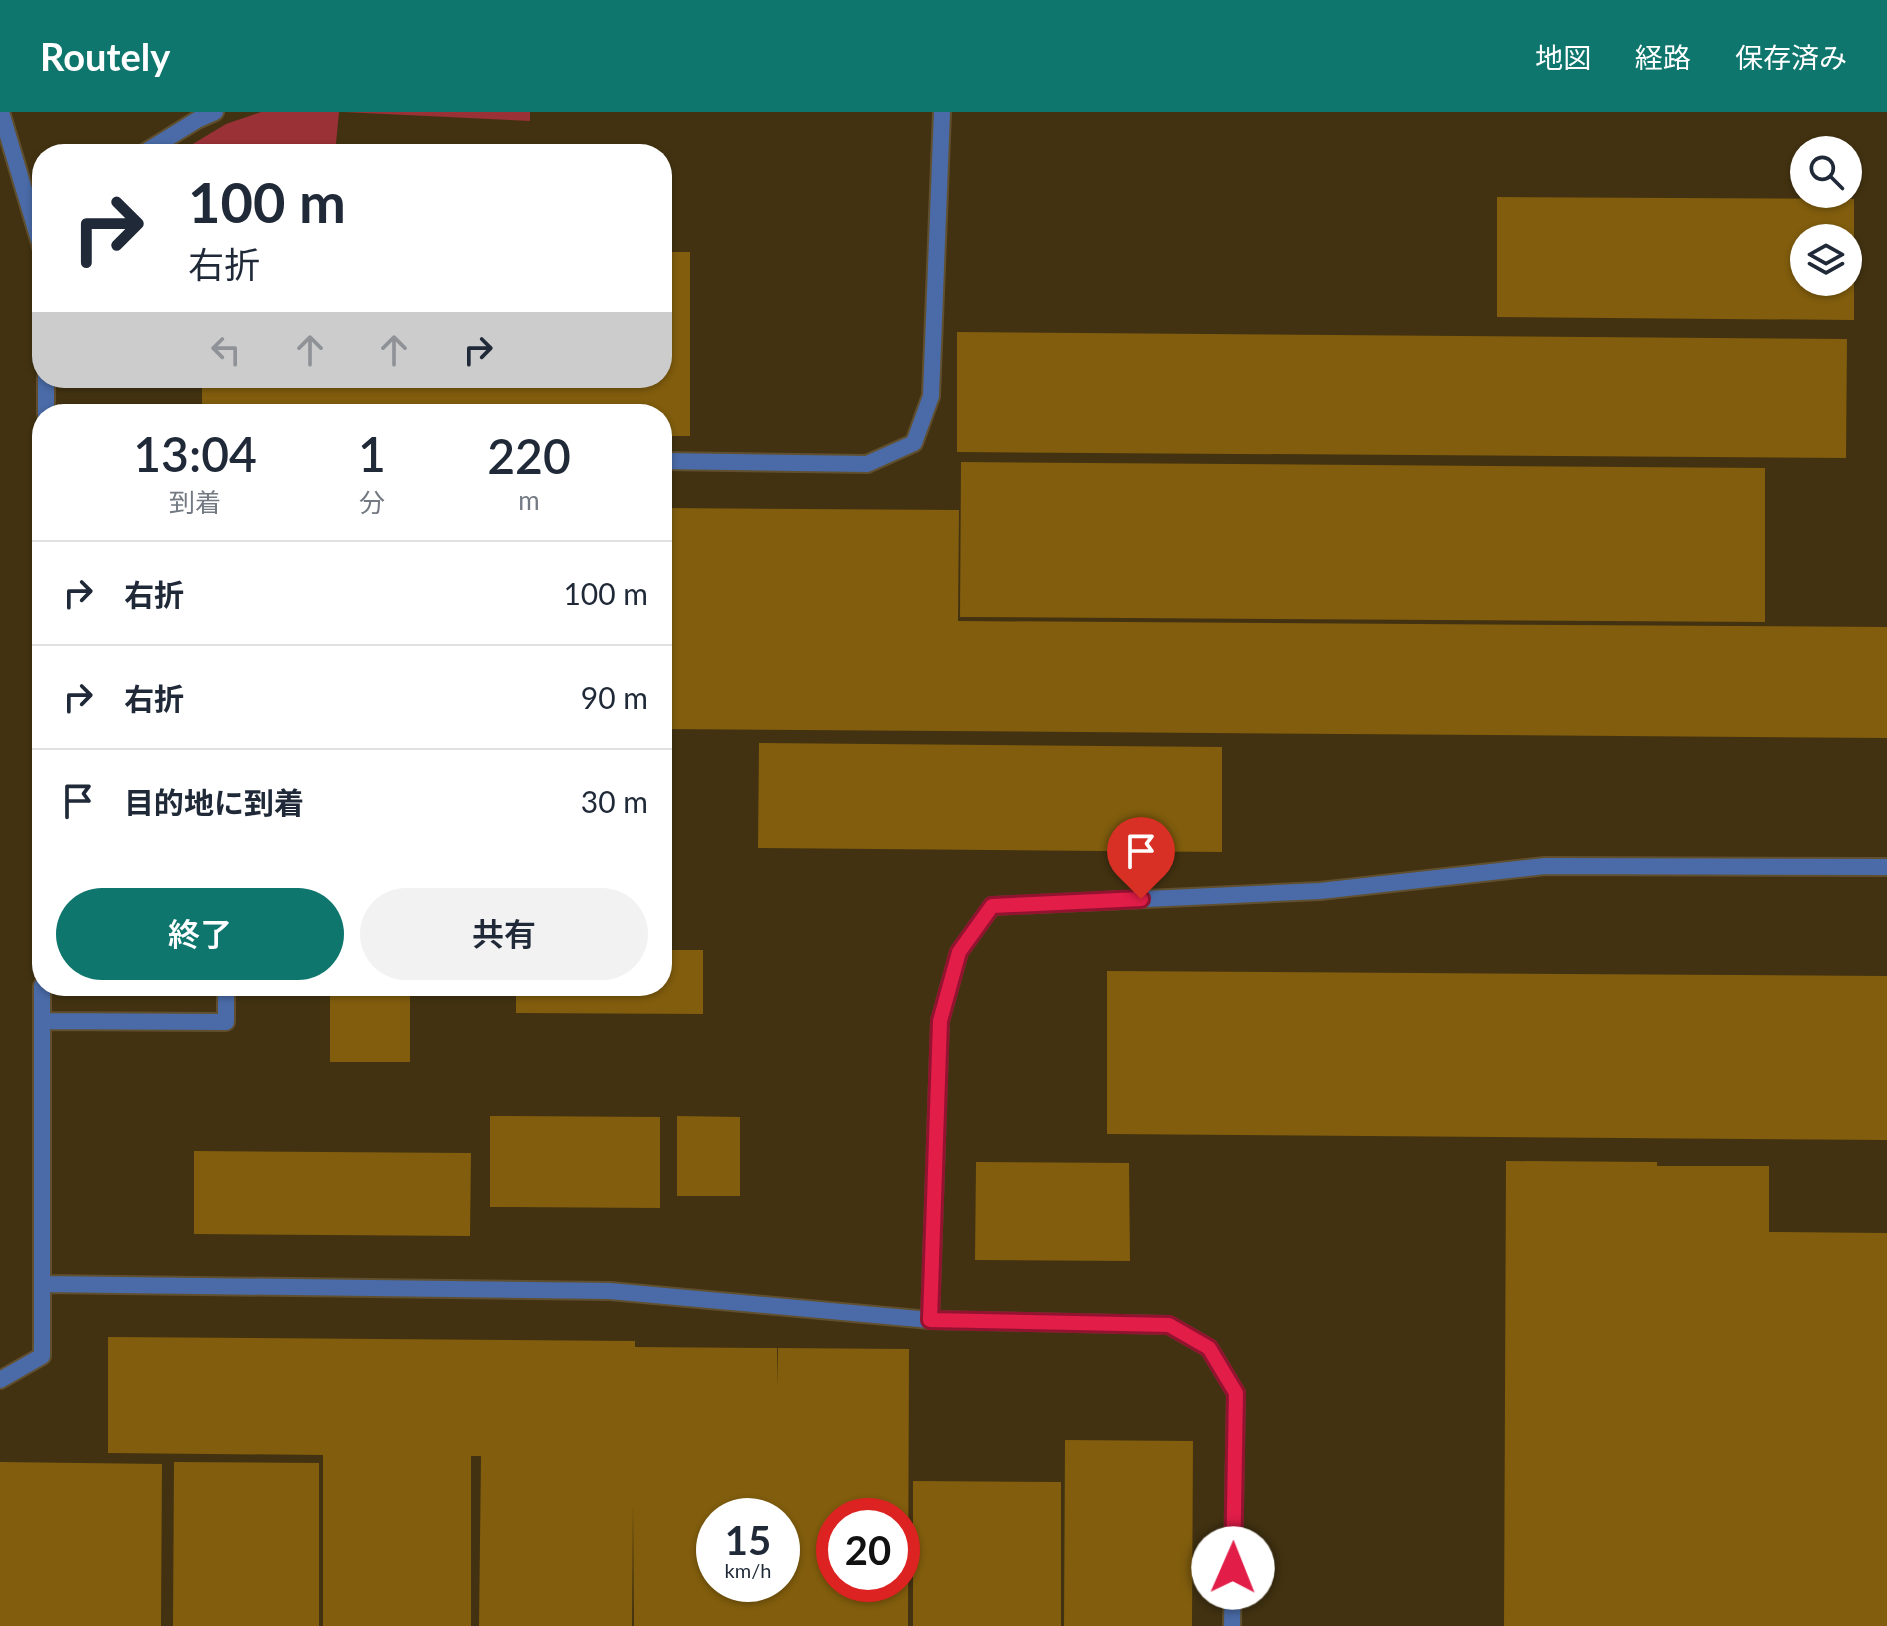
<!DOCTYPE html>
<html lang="ja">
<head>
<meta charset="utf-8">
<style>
  :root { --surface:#fff; --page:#f2f2f3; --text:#1f2937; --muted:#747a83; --line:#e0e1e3; --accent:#0f766e }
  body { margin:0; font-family:Lato,"Noto Sans JP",sans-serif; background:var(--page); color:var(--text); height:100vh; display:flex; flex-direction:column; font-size:30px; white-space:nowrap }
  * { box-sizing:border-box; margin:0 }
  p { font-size:26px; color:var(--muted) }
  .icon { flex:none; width:44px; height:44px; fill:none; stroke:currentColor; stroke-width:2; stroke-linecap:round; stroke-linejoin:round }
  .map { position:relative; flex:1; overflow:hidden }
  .sheet { position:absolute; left:32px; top:292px; width:640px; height:592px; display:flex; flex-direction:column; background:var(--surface); border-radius:32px; box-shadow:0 2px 6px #0004 }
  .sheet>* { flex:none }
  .guide { position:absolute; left:32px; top:32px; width:640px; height:244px; border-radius:32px; box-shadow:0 2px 6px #0004; background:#fff; color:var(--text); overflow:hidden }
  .buttons { position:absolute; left:1790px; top:24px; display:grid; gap:16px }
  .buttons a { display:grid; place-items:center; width:72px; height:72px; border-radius:50%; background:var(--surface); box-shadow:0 2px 6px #0004; font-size:40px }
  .speed { position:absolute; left:696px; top:1386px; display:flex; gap:16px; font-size:40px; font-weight:700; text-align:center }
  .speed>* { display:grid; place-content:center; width:104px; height:104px; border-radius:50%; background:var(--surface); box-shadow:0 2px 6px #0004; line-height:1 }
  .speed small { font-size:20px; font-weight:400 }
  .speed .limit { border:12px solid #d22; background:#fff; color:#111 }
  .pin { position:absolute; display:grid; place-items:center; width:68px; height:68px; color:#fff; margin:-82px -34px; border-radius:50% 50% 50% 0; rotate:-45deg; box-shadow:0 0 8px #0007 }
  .pin .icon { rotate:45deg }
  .me { position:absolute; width:88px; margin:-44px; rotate:1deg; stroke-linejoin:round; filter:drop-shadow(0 0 6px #0008) }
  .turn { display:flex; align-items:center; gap:28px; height:168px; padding:0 24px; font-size:36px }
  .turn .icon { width:104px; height:104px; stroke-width:2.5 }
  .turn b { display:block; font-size:56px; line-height:68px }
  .lanes { display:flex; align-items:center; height:76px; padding:0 24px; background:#0003; justify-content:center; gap:40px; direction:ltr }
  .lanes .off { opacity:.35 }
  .eta { display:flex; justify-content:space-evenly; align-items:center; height:136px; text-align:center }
  .eta b { font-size:48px; font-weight:600; line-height:56px }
  .action { display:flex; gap:16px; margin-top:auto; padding:16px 24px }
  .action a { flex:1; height:92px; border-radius:48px; background:var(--accent); color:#fff; font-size:32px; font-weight:600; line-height:92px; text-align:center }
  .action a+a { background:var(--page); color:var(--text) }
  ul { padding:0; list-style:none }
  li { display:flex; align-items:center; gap:24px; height:104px; padding:0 24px; border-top:2px solid var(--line) }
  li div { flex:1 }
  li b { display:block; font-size:30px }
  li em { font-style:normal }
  header { display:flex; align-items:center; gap:48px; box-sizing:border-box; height:112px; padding:0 40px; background:var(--accent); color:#fff }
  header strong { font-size:38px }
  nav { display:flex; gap:44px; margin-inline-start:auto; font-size:28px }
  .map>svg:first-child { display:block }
  .green { fill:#993137 }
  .building { fill:#815d0d; fill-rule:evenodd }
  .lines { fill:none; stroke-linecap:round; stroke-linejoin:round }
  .lane-casing { stroke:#615030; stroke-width:20 }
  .lane { stroke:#4a6ba7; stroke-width:16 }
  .route-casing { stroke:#92132f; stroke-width:20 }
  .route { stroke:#e11d48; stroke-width:14 }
</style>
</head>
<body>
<header>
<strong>Routely</strong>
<nav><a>地図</a><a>経路</a><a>保存済み</a></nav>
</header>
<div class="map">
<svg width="1887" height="1514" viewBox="0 0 1887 1514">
  <rect width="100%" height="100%" fill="#423211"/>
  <!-- green -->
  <path class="green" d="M261,0H339L335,42H176L226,12Z
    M343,0H530V9Z"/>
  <!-- building -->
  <path class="building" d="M1497,85L1854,87V208L1497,205ZM1804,126H1848V170H1804Z
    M662,140H690V324H662V302H202V266H662Z
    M957,220L1847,227L1846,346L957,340Z
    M961,350L1765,356V510L960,505Z
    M662,396L959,398L958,509L1887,515V626L662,617Z
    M759,631L1222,635V740L758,736Z
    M662,838H703V902L516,901V874H662Z
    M1107,859L1887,864V1028L1107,1022Z
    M330,874H410V950H330Z
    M490,1004L660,1005V1096L490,1095Z
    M677,1004L740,1005V1084H677Z
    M194,1039L471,1041L470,1124L194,1122Z
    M1506,1049L1657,1050V1054H1769V1120L1887,1121V1514H1504Z
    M976,1050L1129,1051L1130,1149L975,1148Z
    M108,1225L635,1229V1235L777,1236V1275L778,1236L909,1237L908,1514H634L633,1393L632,1514H479L481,1344H471V1514H323V1343L108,1341ZM714,1404H782V1472H714ZM834,1404H902V1472H834Z
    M1065,1328L1193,1329L1192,1514H1064Z
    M0,1350L162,1352L161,1514H0Z
    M174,1350L319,1351V1514H173Z
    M913,1369L1061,1370V1514H913Z"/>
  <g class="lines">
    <!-- lane casing -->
    <g class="lane-casing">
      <path id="lane" d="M1,0L42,138
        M142,42L197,8L215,0
        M46,302V266
        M662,349L867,352L914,331L931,284L942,0
        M42,909L226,910V874
        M42,1172L610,1179L930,1208L1169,1213L1209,1236L1236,1281L1232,1514
        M930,1208L940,909L959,840L992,794L1320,779L1545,754L1887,755
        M0,1268L42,1244V874"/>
    </g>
    <!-- lane -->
    <use href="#lane" class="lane"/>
  </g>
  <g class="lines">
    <!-- route casing -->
    <g class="route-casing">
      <path id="route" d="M1141,787L992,794L959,840L940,909L930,1208L1169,1213L1209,1236L1236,1281L1233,1456"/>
    </g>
    <!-- route -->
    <use href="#route" class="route"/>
  </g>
</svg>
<div class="buttons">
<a><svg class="icon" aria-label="search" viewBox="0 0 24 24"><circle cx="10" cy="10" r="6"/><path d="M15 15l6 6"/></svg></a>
<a><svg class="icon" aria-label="layers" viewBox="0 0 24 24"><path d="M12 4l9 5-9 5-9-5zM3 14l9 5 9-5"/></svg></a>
</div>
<div class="speed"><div>15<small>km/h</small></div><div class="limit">20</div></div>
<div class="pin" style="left:1141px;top:787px;background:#d93025"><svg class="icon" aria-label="arrive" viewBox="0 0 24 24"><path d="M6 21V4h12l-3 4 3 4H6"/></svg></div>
<svg class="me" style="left:1233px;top:1456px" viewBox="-20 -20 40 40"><circle r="19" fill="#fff"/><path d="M0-13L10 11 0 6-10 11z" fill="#e11d48"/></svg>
<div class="guide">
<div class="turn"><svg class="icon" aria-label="right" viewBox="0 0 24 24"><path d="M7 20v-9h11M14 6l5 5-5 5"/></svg><div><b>100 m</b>右折</div></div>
<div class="lanes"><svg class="icon off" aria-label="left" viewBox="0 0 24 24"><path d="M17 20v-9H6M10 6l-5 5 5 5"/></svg><svg class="icon off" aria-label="ahead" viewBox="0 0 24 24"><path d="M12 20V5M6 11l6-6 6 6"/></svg><svg class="icon off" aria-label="ahead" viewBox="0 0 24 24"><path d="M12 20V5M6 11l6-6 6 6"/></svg><svg class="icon" aria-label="right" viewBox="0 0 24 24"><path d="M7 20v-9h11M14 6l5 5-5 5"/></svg></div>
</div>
<section class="sheet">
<div class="eta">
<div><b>13:04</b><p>到着</p></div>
<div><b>1</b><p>分</p></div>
<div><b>220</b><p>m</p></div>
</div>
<ul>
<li><svg class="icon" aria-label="right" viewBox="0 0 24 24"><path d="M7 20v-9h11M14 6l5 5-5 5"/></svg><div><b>右折</b></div><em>100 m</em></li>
<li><svg class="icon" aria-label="right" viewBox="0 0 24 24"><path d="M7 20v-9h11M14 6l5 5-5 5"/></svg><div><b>右折</b></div><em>90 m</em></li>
<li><svg class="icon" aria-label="arrive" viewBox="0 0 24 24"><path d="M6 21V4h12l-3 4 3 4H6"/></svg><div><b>目的地に到着</b></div><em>30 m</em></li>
</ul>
<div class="action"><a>終了</a><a>共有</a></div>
</section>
</div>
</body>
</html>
